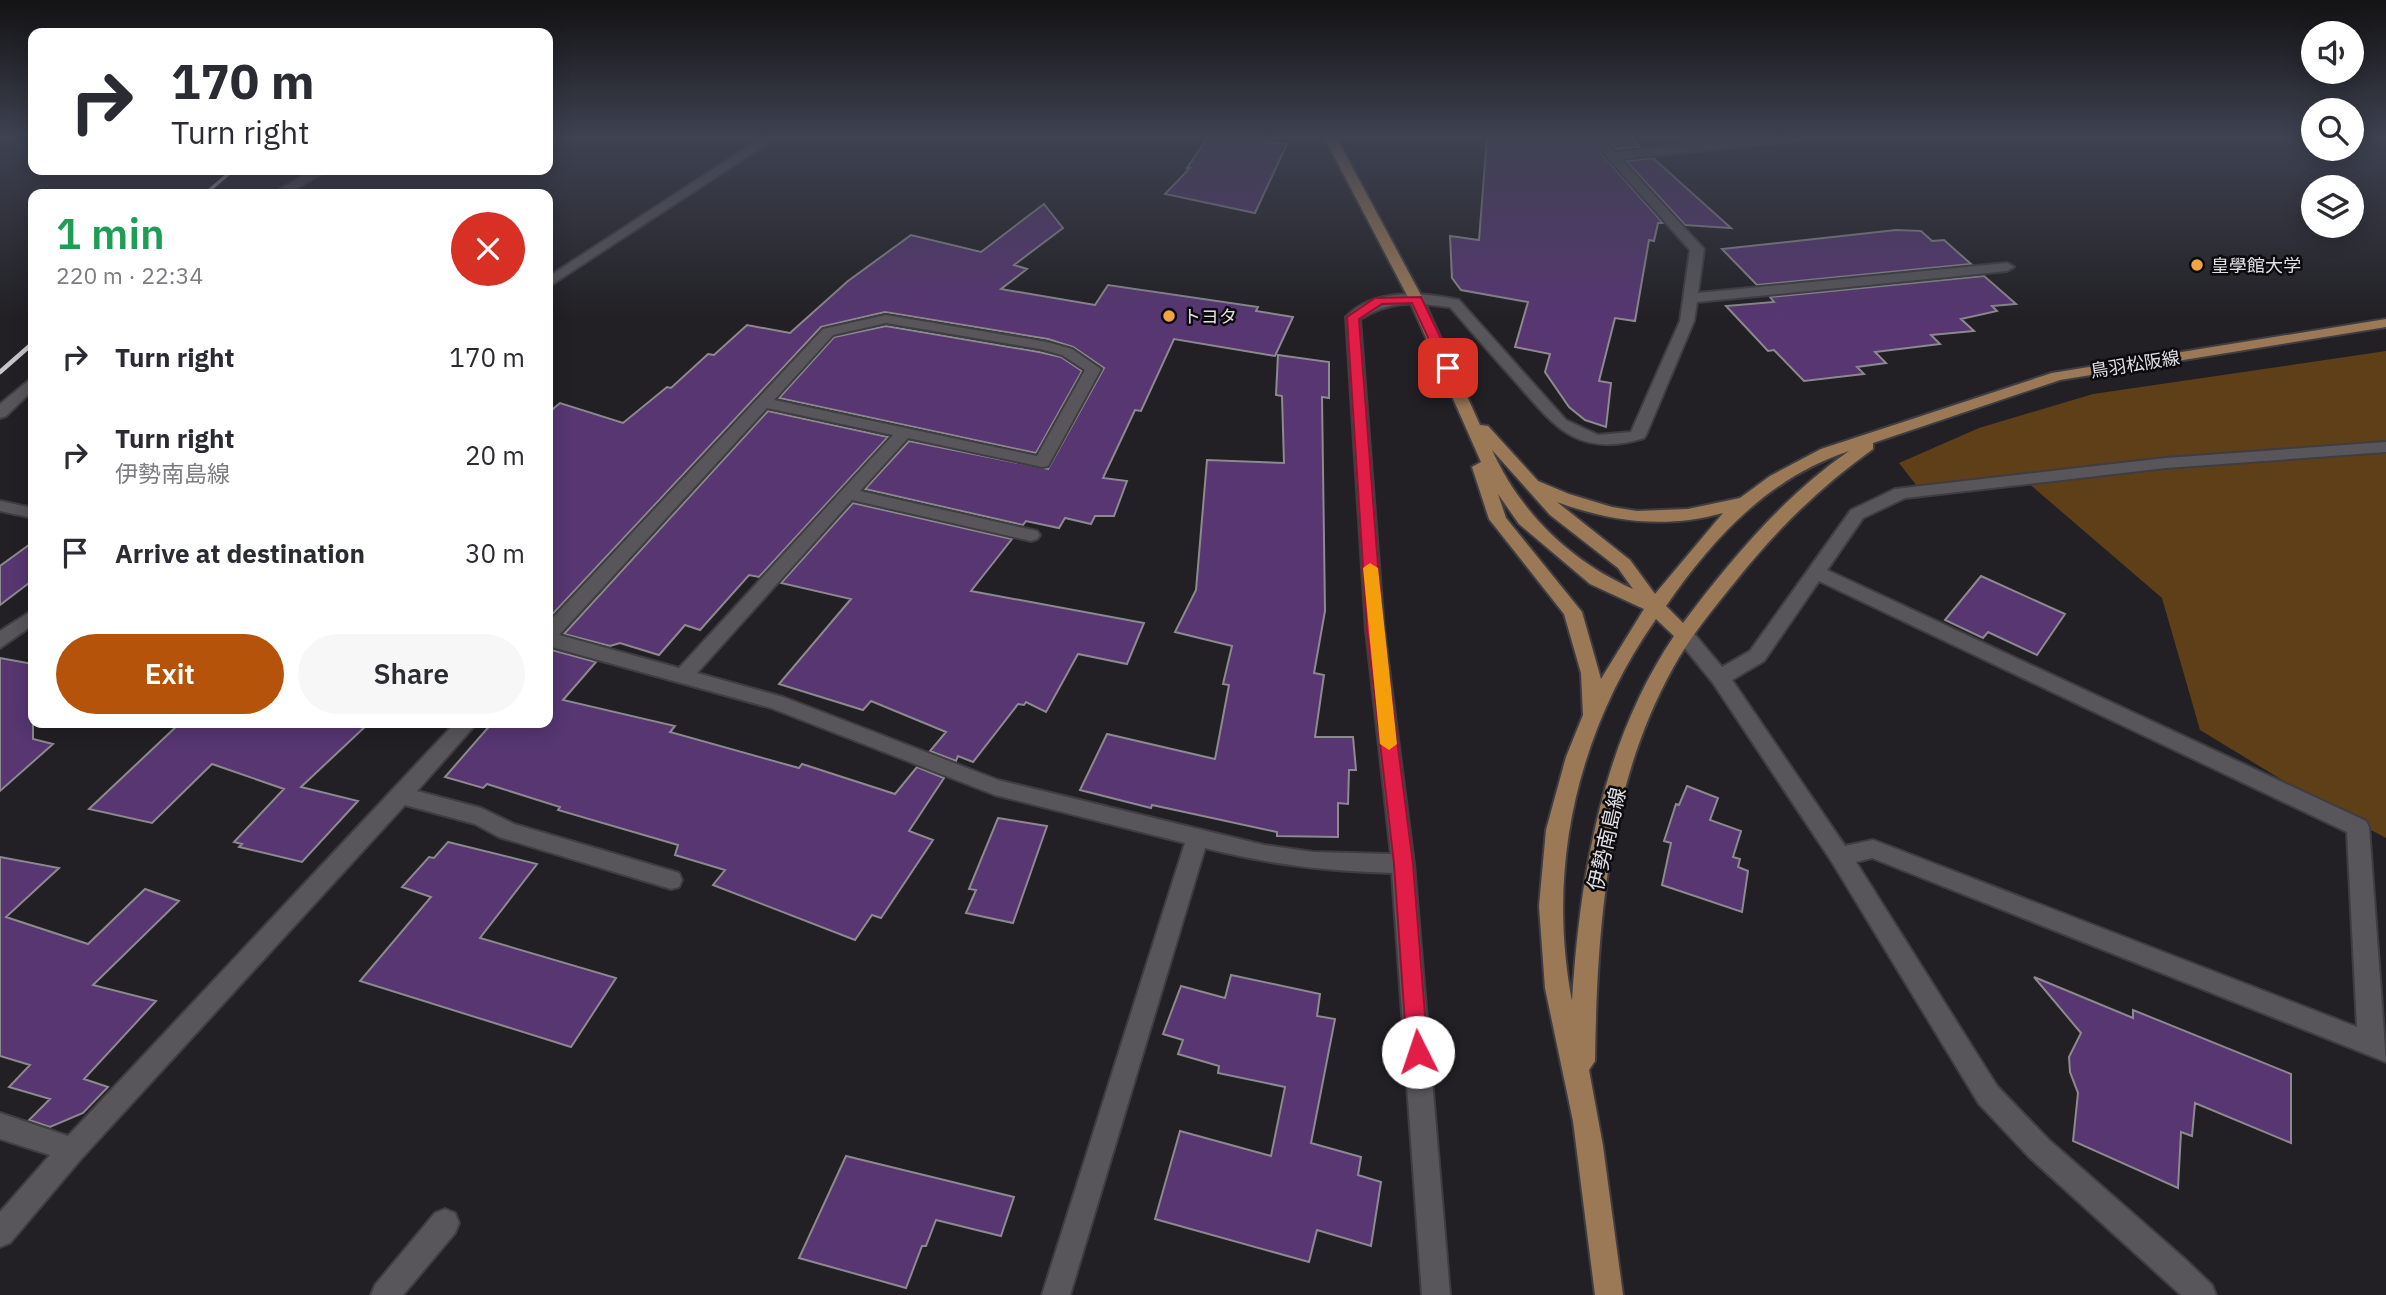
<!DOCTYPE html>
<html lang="en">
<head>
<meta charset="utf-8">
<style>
  :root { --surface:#fff; --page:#f7f7f7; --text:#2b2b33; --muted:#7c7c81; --accent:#b45309 }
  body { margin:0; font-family:"IBM Plex Sans","Noto Sans JP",sans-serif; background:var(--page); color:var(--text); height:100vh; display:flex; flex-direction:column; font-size:26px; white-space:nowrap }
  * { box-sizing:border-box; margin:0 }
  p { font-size:23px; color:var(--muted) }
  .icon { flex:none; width:38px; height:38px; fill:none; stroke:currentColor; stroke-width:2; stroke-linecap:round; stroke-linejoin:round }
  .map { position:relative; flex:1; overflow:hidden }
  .side { position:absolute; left:28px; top:189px; width:525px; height:539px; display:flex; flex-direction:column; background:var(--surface); border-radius:14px; box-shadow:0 4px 18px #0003 }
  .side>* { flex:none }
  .hud { position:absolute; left:28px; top:28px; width:525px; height:147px; border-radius:14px; box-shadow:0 4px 18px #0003; background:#fff; color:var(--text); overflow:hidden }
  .tools { position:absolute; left:2301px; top:21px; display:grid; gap:14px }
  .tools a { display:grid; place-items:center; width:63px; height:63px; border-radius:50%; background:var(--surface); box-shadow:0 4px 18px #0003; font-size:35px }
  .pin { position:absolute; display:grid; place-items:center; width:60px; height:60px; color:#fff; margin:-30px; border-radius:14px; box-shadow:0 4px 10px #0006 }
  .me { position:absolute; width:77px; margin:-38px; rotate:356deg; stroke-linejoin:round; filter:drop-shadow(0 0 5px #0008) }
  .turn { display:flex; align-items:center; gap:24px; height:147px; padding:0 28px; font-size:32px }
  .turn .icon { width:91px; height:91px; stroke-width:2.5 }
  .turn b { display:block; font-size:49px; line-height:60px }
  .round { display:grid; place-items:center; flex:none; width:74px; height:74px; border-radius:37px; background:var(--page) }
  .summary { display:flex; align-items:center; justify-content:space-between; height:119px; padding:0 28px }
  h1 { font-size:42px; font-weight:600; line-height:52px; color:#1e9e55 }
  .primary-button { display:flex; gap:14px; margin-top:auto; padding:14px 28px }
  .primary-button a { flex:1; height:80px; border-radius:42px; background:var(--accent); color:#fff; font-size:28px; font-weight:600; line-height:80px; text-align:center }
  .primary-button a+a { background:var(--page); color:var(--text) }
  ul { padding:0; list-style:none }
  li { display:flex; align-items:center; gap:21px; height:98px; padding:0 28px }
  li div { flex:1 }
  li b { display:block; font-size:26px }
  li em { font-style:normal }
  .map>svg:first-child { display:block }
  .green { fill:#5f3f17 }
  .building { fill:#573672; stroke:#8c898f; stroke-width:2 }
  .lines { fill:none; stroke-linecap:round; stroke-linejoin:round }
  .minor-casing { stroke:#3f3d41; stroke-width:4 }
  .primary-casing { stroke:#3f3d41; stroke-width:4 }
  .minor { fill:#58565b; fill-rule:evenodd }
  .primary { fill:#9b7957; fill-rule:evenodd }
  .rail-far1 { stroke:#c7c5c9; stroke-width:3.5 }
  .rail { stroke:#c7c5c9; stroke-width:4.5 }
  .route { fill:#e11d48; stroke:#92132f; stroke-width:2 }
  .slow { fill:#f59e0b }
  .poi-dot { fill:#f3a442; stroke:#0b0a0c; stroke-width:2.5 }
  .labels { text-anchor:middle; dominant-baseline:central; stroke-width:5; stroke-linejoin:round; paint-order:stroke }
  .far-poi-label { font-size:18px; fill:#e1dfe3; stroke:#0b0a0c; text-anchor:start }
  .far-street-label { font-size:18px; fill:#e1dfe3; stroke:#0b0a0c }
  .street-label { font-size:21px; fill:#e1dfe3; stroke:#0b0a0c }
</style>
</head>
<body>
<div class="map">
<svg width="2386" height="1295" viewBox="0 0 2386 1295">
  <rect width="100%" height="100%" fill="#222025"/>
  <!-- green -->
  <path class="green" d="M2386,351V838L2320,803L2200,730L2162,598L2027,482L1924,495L1899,463L1979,428L2093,394Z"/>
  <!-- building -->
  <path class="building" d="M1208,137H1268L1266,142L1287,144L1255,213L1165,194L1190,168H1187Z
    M1487,137H1587L1663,223H1658L1654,241L1649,240L1635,321L1615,318L1599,381L1611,383L1606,427L1585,420L1569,407L1545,372L1550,354L1515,347L1528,302L1461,290L1452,278L1450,236L1479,240Z
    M1606,137H1630L1640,147L1616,149Z
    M1653,158L1731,228L1685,225L1626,161Z
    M1044,204L1063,228L1014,265L1027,269L1001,289L1095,305L1108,285L1258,307L1256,311L1293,317L1275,356L1174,339L1141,411L1135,410L1103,478L1127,481L1114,516H1095L1091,524L1065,518L1059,528L1026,521L1023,525L865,489L909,441L1048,469L1104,368L1073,347L1048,339L885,312L821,327L548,619V413L560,403L623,423L667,387L671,388L708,354L714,355L747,325L790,333L848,281L911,235L981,252Z
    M1896,230L1921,231L1932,241L1944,240L1971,264L1757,285L1722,249Z
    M1984,276L2016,304L1992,306L1997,311L1961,319L1974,331L1931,335L1940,344L1875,352L1886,363L1857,367L1864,374L1804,381L1774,350L1768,351L1726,306L1774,302L1770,297Z
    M886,326L1039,352L1061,357L1082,371L1036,453L779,398L834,337Z
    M1278,355L1329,362V398L1322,397L1325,611L1314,673L1324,675L1315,737H1353L1356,770H1349L1348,804L1338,803V837L1277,836V832L1152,805L1151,808L1080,790L1107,734L1215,759L1229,685L1223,684L1232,646L1175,632L1196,590L1207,460L1284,463L1282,396L1276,395Z
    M768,411L888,437L759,577L749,575L700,630L685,625L659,655L620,643L610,646L564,634Z
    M853,503L1012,539L971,591L1144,623L1127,664L1078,654L1046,712L1026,702L1024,705L1018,704L973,762L958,756L956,761L930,751L946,732L871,701L863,710L779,684L851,599L781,583Z
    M33,542V580L0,605V566Z
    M1981,576L2065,614L2037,655L1988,632L1983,638L1945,620Z
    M548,649L596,662L563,700L675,726L670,732L799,768L802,764L895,794L917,767L944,778L909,831L933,840L881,918L872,915L855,940L713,885L725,870L675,855L678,845L558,810L560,807L487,784L483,788L445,777L492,723H548Z
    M0,658L33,664V739L53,744L0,791Z
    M180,723H369L301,787L358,801L302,862L239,847L242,844L234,842L284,789L212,764L152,823L89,809Z
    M1687,786L1718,798L1710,820L1741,831L1733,857L1740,859L1738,867L1748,871L1742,912L1662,885L1671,843L1664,841L1676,804L1679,805Z
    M998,818L1047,826L1013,923L966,913L976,890L969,889Z
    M448,842L537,864L480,938L616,978L571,1047L360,981L431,897L402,887L429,857L434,858Z
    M0,857L59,868L6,917L88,944L145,889L179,901L93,985L156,1001L84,1079L108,1087L83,1113L50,1127L29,1120L50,1099L9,1087L30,1065L0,1056Z
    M1231,975L1320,994L1317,1016L1335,1019L1311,1143L1361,1157L1358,1175L1381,1182L1371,1246L1317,1230L1309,1262L1155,1219L1180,1131L1271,1156L1285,1087L1218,1073L1219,1066L1178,1054L1183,1040L1163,1034L1181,986L1225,998Z
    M2034,977L2133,1018V1010L2291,1074V1143L2195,1103L2192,1136L2181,1132L2178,1188L2073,1141L2078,1093L2070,1072L2069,1057L2081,1033Z
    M846,1156L1014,1197L1001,1236L936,1220L926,1246H922L906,1288L799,1258Z"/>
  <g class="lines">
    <!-- minor casing -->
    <g class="minor-casing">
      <path id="minor" d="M763,137H777L548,287V277Z
        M1589,137H1602L1615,152L1760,137H1804L1798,141L1621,159L1704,249L1698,293L2007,263L2014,267L2007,271L1697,302L1694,321L1646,435L1644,438C1577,459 1554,426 1514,380C1492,356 1471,331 1450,307C1413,303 1393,299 1360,319L1384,630L1414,864L1450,1295H1422L1392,873C1323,871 1273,865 1205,848L1070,1295H1042L1185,843L995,795L771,708L548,646V623L823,329L886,315L1047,342L1072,349L1101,369L1048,466L1042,467L908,438L860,491L1037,531L1040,535L1037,539L1031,541L852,500L697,673L783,697L998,780L1264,845L1313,852L1391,854L1366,630L1346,317C1373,288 1423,292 1459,300L1566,420L1598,435L1631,432L1680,321L1690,250ZM886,323L1040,349L1062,355L1085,370L1037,456L774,400L833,335ZM767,408L893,435L679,668L559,635Z
        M313,170H328L287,194H272Z
        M33,377V390L6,416L0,418V404Z
        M2386,442V452L2166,468L1905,498L1863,518L1827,570L2366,821L2369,827L2386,1062L1872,858L1856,862L1997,1086L2048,1139L2186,1260L2212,1285L2216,1295H2181L2029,1157L1979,1104L1832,862L1713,683L1674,635L1684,628L1691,630L1722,667L1750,651L1851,510L1895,489L2166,458ZM1819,581L2347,832L2357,1027L1881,843L1873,840L1845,846L1732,680L1764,661Z
        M0,501L33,508V518L0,511Z
        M33,610V625L0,648V631Z
        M455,723H477L417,791L481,808L514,824L679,873L682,880L679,887L671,889L499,837L475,824L405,805L81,1159L10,1243L0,1247V1212L50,1155L0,1139V1113L68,1136Z
        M445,1209L455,1213L459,1223L455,1233L403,1295H371L375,1285L435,1213Z"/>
    </g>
    <!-- primary casing -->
    <g class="primary-casing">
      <path id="primary" d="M1324,137H1336L1423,299L1480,425L1488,426L1538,481L1569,494L1612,507L1637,511L1688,509L1740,498L1770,476L1821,449L2052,373L2386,319V327L2060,380L1873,443V449C1820,487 1775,531 1735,582C1713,609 1690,637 1673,668C1607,786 1597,929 1595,1061L1589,1070L1603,1146L1623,1295H1595L1573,1121L1545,988L1539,906L1546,830L1566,757L1583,715L1581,673L1564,614L1489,519L1472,467L1481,462L1409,299ZM1492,450L1550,515L1618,568L1633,589C1570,561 1520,512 1492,450ZM1849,451C1783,497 1731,559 1683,623L1666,606C1713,538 1768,478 1849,451ZM1498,494L1519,524L1590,584L1644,609L1601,679L1582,612L1506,518ZM1557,502C1611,522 1666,529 1723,513L1655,594L1630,560ZM1656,619L1674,636C1602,743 1580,875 1572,1001C1546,867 1578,730 1656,619Z"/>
    </g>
    <!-- minor -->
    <use href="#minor" class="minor"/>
    <!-- primary -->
    <use href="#primary" class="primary"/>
    <!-- rail-far1 -->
    <path class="rail-far1" d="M205,194L233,170"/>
    <!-- rail -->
    <path class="rail" d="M0,372L33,343"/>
  </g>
  <!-- sky -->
  <linearGradient id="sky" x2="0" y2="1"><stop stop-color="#131214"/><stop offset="0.43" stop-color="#3e4251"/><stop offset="1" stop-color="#3e4251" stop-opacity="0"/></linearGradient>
  <rect width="2386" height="319" fill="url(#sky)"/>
  <!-- route -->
  <path class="route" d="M1421,297L1455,368L1453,371L1442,368L1412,303L1382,304L1359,319L1383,630L1413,864L1428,1052L1425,1059L1418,1062L1410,1059L1407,1052L1394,864L1367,630L1347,317L1375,298Z"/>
  <!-- slow -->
  <path class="slow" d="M1370,563L1378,568L1397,744L1389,750L1380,744L1363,568Z"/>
  <!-- markers -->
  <g class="poi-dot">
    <circle cx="2197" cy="265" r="7"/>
    <circle cx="1169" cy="316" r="7"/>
  </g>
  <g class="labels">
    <!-- far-poi labels -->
    <g class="far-poi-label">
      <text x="2211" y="265">皇學館大学</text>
      <text x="1183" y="316">トヨタ</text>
    </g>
    <!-- far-street labels -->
    <g class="far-street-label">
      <text transform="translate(2135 364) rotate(-9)">鳥羽松阪線</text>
    </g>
    <!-- street labels -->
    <g class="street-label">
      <text transform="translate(1606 839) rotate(-77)">伊勢南島線</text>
    </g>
  </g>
</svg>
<div class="tools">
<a><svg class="icon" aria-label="sound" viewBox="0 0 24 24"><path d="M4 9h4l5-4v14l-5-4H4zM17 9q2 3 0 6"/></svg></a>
<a><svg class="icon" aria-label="search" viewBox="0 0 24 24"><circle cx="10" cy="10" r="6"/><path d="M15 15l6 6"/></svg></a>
<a><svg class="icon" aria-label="layers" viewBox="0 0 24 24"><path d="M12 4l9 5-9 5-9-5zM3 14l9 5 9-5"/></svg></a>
</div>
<div class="pin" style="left:1448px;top:368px;background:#d93025"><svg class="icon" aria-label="arrive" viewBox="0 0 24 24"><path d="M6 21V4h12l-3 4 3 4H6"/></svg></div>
<svg class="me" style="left:1418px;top:1052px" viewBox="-20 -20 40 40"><circle r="19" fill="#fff"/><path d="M0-13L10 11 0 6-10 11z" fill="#e11d48"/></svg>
<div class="hud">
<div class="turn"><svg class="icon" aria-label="right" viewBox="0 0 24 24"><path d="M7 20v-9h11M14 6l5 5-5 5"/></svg><div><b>170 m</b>Turn right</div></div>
</div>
<section class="side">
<div class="summary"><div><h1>1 min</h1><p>220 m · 22:34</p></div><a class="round" style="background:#d93025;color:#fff"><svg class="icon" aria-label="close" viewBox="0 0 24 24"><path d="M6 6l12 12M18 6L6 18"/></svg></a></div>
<ul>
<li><svg class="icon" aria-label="right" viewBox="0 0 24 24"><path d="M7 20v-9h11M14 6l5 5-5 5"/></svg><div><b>Turn right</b></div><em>170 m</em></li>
<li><svg class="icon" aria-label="right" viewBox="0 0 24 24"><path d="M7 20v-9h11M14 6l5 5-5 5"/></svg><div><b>Turn right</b><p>伊勢南島線</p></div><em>20 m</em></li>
<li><svg class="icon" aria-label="arrive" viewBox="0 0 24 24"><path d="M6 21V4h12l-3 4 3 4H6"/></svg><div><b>Arrive at destination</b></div><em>30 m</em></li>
</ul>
<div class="primary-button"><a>Exit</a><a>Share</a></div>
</section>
</div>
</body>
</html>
